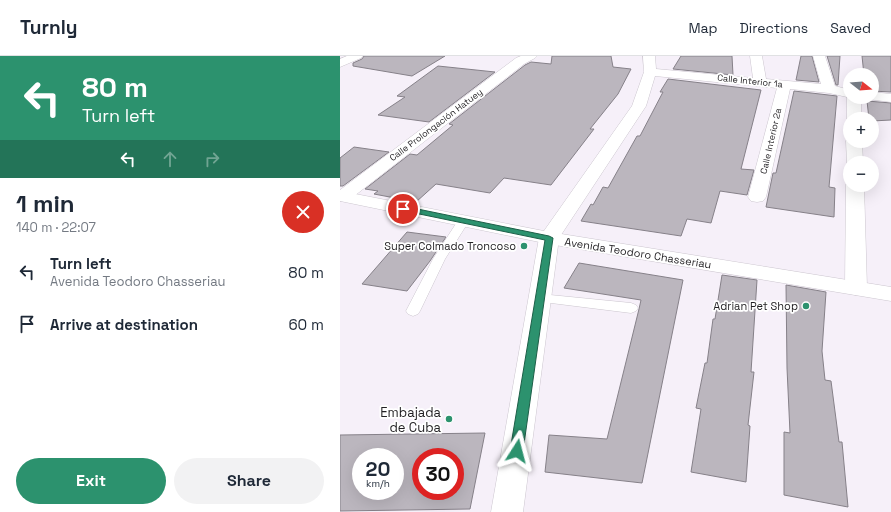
<!DOCTYPE html>
<html lang="en">
<head>
<meta charset="utf-8">
<style>
  :root { --surface:#fff; --page:#f2f2f3; --text:#1f2937; --muted:#747a83; --line:#e0e1e3; --accent:#2c926e }
  body { margin:0; font-family:"Space Grotesk",sans-serif; background:var(--page); color:var(--text); height:100vh; display:flex; flex-direction:column; font-size:15px; white-space:nowrap }
  * { box-sizing:border-box; margin:0 }
  p { font-size:13px; color:var(--muted) }
  .icon { flex:none; width:22px; height:22px; fill:none; stroke:currentColor; stroke-width:2; stroke-linecap:round; stroke-linejoin:round }
  .map { position:relative; flex:1; overflow:hidden }
  .details { display:flex; flex-direction:column; background:var(--surface); width:340px }
  .details>* { flex:none }
  .hud { background:#2c926e; color:#fff; overflow:hidden }
  .needle { width:26px; rotate:107deg }
  .controls { position:absolute; left:503px; top:12px; display:grid; gap:8px }
  .controls a { display:grid; place-items:center; width:36px; height:36px; border-radius:50%; background:var(--surface); box-shadow:0 4px 16px #0002; font-size:20px }
  .speed { position:absolute; left:12px; top:392px; display:flex; gap:8px; font-size:20px; font-weight:700; text-align:center }
  .speed>* { display:grid; place-content:center; width:52px; height:52px; border-radius:50%; background:var(--surface); box-shadow:0 4px 16px #0002; line-height:1 }
  .speed small { font-size:10px; font-weight:400 }
  .speed .limit { border:6px solid #d22; background:#fff; color:#111 }
  .pin { position:absolute; display:grid; place-items:center; width:34px; height:34px; color:#fff; margin:-17px; border:2px solid #fff; border-radius:50%; box-shadow:0 1px 4px #0007 }
  .me { position:absolute; width:44px; margin:-22px; rotate:9deg; stroke-linejoin:round; filter:drop-shadow(0 0 3px #0008) }
  .turn { display:flex; align-items:center; gap:14px; height:84px; padding:0 16px; font-size:18px }
  .turn .icon { width:52px; height:52px; stroke-width:2.5 }
  .turn b { display:block; font-size:28px; line-height:34px }
  .lanes { display:flex; align-items:center; height:38px; padding:0 16px; background:#0003; justify-content:center; gap:20px; direction:ltr }
  .lanes .off { opacity:.35 }
  .round { display:grid; place-items:center; flex:none; width:42px; height:42px; border-radius:21px; background:var(--page) }
  .summary { display:flex; align-items:center; justify-content:space-between; height:68px; padding:0 16px }
  h1 { font-size:24px; font-weight:700; line-height:30px }
  .button { display:flex; gap:8px; margin-top:auto; padding:8px 16px }
  .button a { flex:1; height:46px; border-radius:24px; background:var(--accent); color:#fff; font-size:16px; font-weight:700; line-height:46px; text-align:center }
  .button a+a { background:var(--page); color:var(--text) }
  ul { padding:0; list-style:none }
  li { display:flex; align-items:center; gap:12px; height:52px; padding:0 16px }
  li div { flex:1 }
  li b { display:block; font-size:15px }
  li em { font-style:normal }
  header { display:flex; align-items:center; gap:24px; box-sizing:border-box; height:56px; padding:0 20px; background:var(--surface); border-bottom:1px solid var(--line) }
  header strong { font-size:19px }
  nav { display:flex; gap:22px; margin-inline-start:auto; font-size:14px }
  main { display:flex; flex:1; min-height:0 }
  .map>svg:first-child { display:block }
  .building { fill:#bbb6be; stroke:#868189; fill-rule:evenodd }
  .lines { fill:none; stroke-linecap:round; stroke-linejoin:round }
  .service-casing { stroke:#ccc6cf; stroke-width:1 }
  .minor-casing { stroke:#ccc6cf; stroke-width:1 }
  .tertiary-casing { stroke:#ccc6cf; stroke-width:1 }
  .service { fill:#fff; fill-rule:evenodd }
  .minor { fill:#fff; fill-rule:evenodd }
  .tertiary { fill:#fff; fill-rule:evenodd }
  .route { fill:#2c926e; stroke:#1d5f48 }
  .poi-dot { fill:#2c926e; stroke:#fff; stroke-width:1.5 }
  .labels { text-anchor:middle; dominant-baseline:central; stroke-width:3.5; stroke-linejoin:round; paint-order:stroke }
  .far-street-label { font-size:9px; fill:#211f22; stroke:#fff }
  .poi-label { font-size:11px; fill:#211f22; stroke:#fff; text-anchor:end }
  .street-label { font-size:11px; fill:#211f22; stroke:#fff }
  .near-poi-label { font-size:13px; fill:#211f22; stroke:#fff; text-anchor:end }
</style>
</head>
<body>
<header>
<strong>Turnly</strong>
<nav><a>Map</a><a>Directions</a><a>Saved</a></nav>
</header>
<main>
<section class="details">
<div class="hud">
<div class="turn"><svg class="icon" aria-label="left" viewBox="0 0 24 24"><path d="M17 20v-9H6M10 6l-5 5 5 5"/></svg><div><b>80 m</b>Turn left</div></div>
<div class="lanes"><svg class="icon" aria-label="left" viewBox="0 0 24 24"><path d="M17 20v-9H6M10 6l-5 5 5 5"/></svg><svg class="icon off" aria-label="ahead" viewBox="0 0 24 24"><path d="M12 20V5M6 11l6-6 6 6"/></svg><svg class="icon off" aria-label="right" viewBox="0 0 24 24"><path d="M7 20v-9h11M14 6l5 5-5 5"/></svg></div>
</div>
<div class="summary"><div><h1>1 min</h1><p>140 m · 22:07</p></div><a class="round" style="background:#d93025;color:#fff"><svg class="icon" aria-label="close" viewBox="0 0 24 24"><path d="M6 6l12 12M18 6L6 18"/></svg></a></div>
<ul>
<li><svg class="icon" aria-label="left" viewBox="0 0 24 24"><path d="M17 20v-9H6M10 6l-5 5 5 5"/></svg><div><b>Turn left</b><p>Avenida Teodoro Chasseriau</p></div><em>80 m</em></li>
<li><svg class="icon" aria-label="arrive" viewBox="0 0 24 24"><path d="M6 21V4h12l-3 4 3 4H6"/></svg><div><b>Arrive at destination</b></div><em>60 m</em></li>
</ul>
<div class="button"><a>Exit</a><a>Share</a></div>
</section>
<div class="map">
<svg width="551" height="456" viewBox="0 0 551 456">
  <rect width="100%" height="100%" fill="#f6f0f9"/>
  <!-- building -->
  <path class="building" d="M24,0H105L72,20L13,10V7L22,3Z
    M212,0H271L273,11L291,13L278,38L250,73H254L211,129L164,122L150,137L96,128L76,146L34,138L38,135L25,133L70,98L77,99L113,69L109,68L185,9L191,6L211,8Z
    M341,0H392L393,19L333,13Z
    M461,0H472L479,26L456,24Z
    M487,0H500L498,29H496Z
    M522,0H551V36L532,35V19H524Z
    M98,10L155,16L89,66L38,59L65,41L57,40Z
    M328,23L421,34L401,113L414,114L407,139L380,135L371,167L347,163L341,180L241,165L251,148L253,149L263,131L268,132L297,80H300L323,36H320Z
    M454,35L497,40L489,131L495,132L494,161L426,151L433,117H436Z
    M527,45L551,47V64L532,65V63H529Z
    M14,91L49,96L3,130H0V102Z
    M67,176L106,181L90,205L67,235L22,228Z
    M239,207L343,224L302,427L205,416L209,379L267,383L299,253L301,244L224,232Z
    M382,219L417,224L411,316H414L408,369L410,370L406,426L351,416L361,353L356,352L365,307H367L373,263H375Z
    M446,229L486,236L482,295L485,324L491,325L499,386H502L508,451L444,439V376L450,377L447,312Z
    M145,377L130,453L0,455V379ZM21,401H55V435H21ZM81,401H115V435H81Z"/>
  <g class="lines">
    <!-- service casing -->
    <g class="service-casing">
      <path id="service" d="M123,162L127,163L129,165L105,203L80,255L78,258L73,260L68,258L66,255L93,203L119,163Z
        M200,238L291,247L296,249L298,252L296,255L291,257L195,245L193,242L195,239Z"/>
    </g>
    <!-- minor casing -->
    <g class="minor-casing">
      <path id="minor" d="M7,0H23L21,2L0,11V3Z
        M181,0H197L195,2L184,8L9,144L0,145V134L176,2Z
        M303,0H315L316,13L413,22L410,0H422L426,23L481,28L473,0H485L495,30L510,34V41H521V63H510V66L507,63V41L489,37L450,33L426,141L423,145L417,146L411,145L408,141L437,32L315,20L306,50L219,182L183,456H151L199,182L292,50L304,16Z
        M532,36L551,38V46L527,43L526,41H532Z
        M510,81V85H522L523,107H510V111L507,107L506,85Z
        M509,125H510V129H524L527,232L524,237L516,239L508,237L505,232L506,129Z"/>
    </g>
    <!-- tertiary casing -->
    <g class="tertiary-casing">
      <path id="tertiary" d="M0,135L209,176L551,231V245L209,188L0,145Z"/>
    </g>
    <!-- service -->
    <use href="#service" class="service"/>
    <!-- minor -->
    <use href="#minor" class="minor"/>
    <!-- tertiary -->
    <use href="#tertiary" class="tertiary"/>
  </g>
  <!-- route -->
  <path class="route" d="M63,150L209,180L213,182L183,395L181,398L177,400L172,398L170,395L205,184L60,154L59,153Z"/>
  <!-- markers -->
  <g class="poi-dot">
    <circle cx="184" cy="190" r="4"/>
    <circle cx="466" cy="250" r="4"/>
    <circle cx="109" cy="363" r="4"/>
  </g>
  <g class="labels">
    <!-- far-street labels -->
    <g class="far-street-label">
      <text transform="translate(410 25) rotate(6)">Calle Interior 1a</text>
      <text transform="translate(96 69) rotate(-37)">Calle Prolongación Hatuey</text>
      <text transform="translate(431 85) rotate(-77)">Calle Interior 2a</text>
    </g>
    <!-- poi labels -->
    <g class="poi-label">
      <text x="176" y="190">Super Colmado Troncoso</text>
      <text x="458" y="250">Adrian Pet Shop</text>
    </g>
    <!-- street labels -->
    <g class="street-label">
      <text transform="translate(298 197) rotate(9)">Avenida Teodoro Chasseriau</text>
    </g>
    <!-- near-poi labels -->
    <g class="near-poi-label">
      <text x="101" y="356">Embajada<tspan x="101" dy="15">de Cuba</tspan></text>
    </g>
  </g>
</svg>
<div class="controls">
<a><svg class="needle" viewBox="-14 -14 28 28"><path d="M0-13l5 13h-10z" fill="#e53935"/><path d="M0 13l5-13h-10z" fill="#747a83"/></svg></a>
<a>+</a>
<a>−</a>
</div>
<div class="speed"><div>20<small>km/h</small></div><div class="limit">30</div></div>
<div class="pin" style="left:63px;top:153px;background:#d93025"><svg class="icon" aria-label="arrive" viewBox="0 0 24 24"><path d="M6 21V4h12l-3 4 3 4H6"/></svg></div>
<svg class="me" style="left:177px;top:395px" viewBox="-20 -20 40 40"><path d="M0-17L14 15 0 8-14 15z" fill="#2c926e" stroke="#fff" stroke-width="4"/></svg>
</div>
</main>
</body>
</html>
